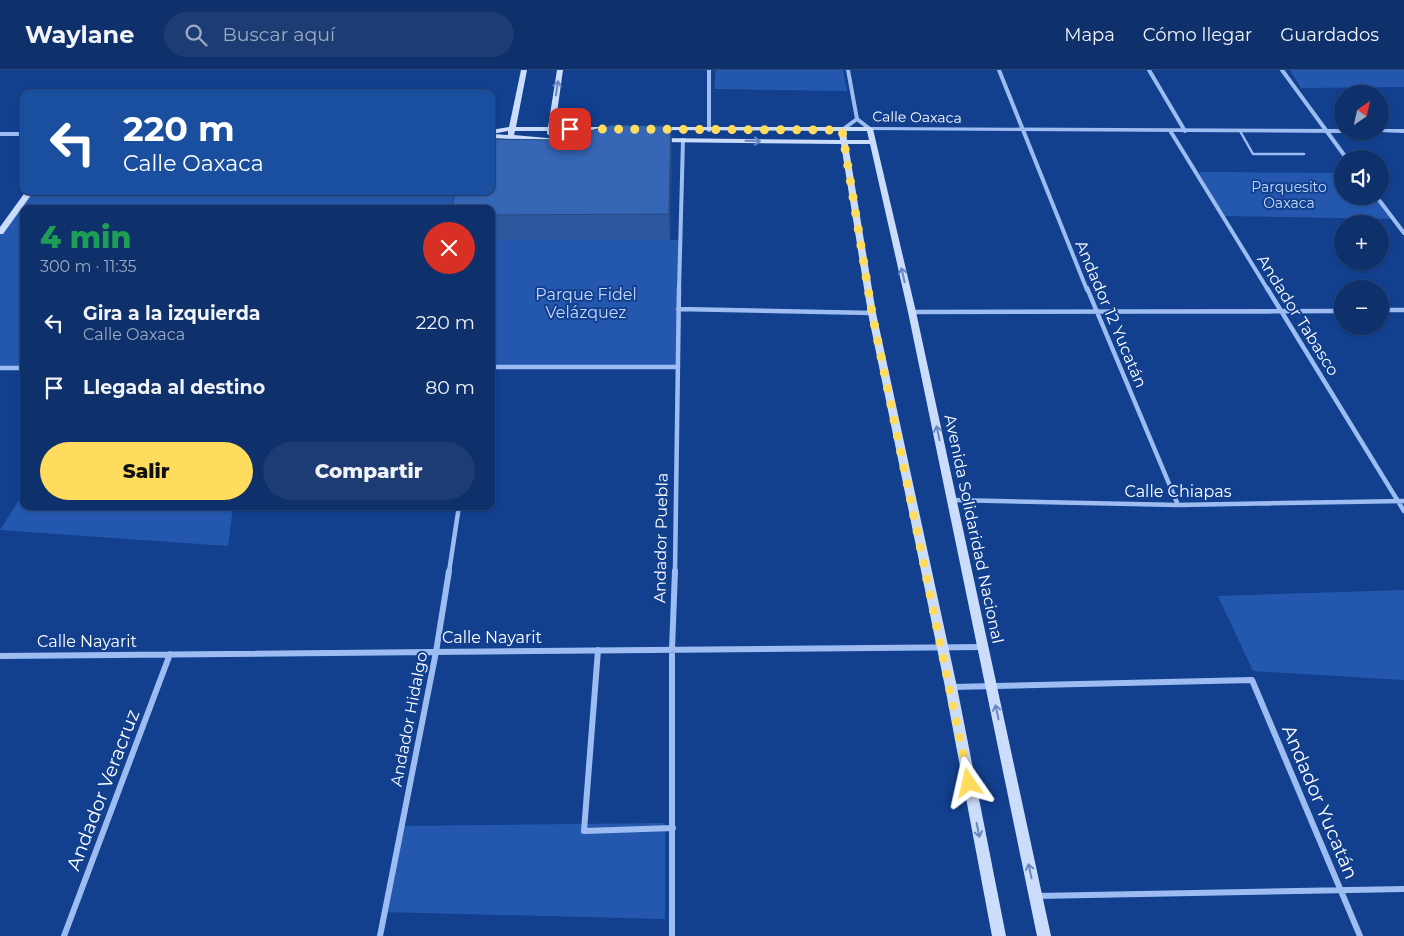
<!DOCTYPE html>
<html lang="es">
<head>
<meta charset="utf-8">
<style>
  :root { --surface:#0e306b; --page:#1c3c73; --text:#f1f3f6; --muted:#9ba9c1; --line:#2e4b7e; --accent:#ffdc5d }
  body { margin:0; font-family:Montserrat,sans-serif; background:var(--page); color:var(--text); height:100vh; display:flex; flex-direction:column; font-size:19px; white-space:nowrap }
  * { box-sizing:border-box; margin:0 }
  p { font-size:16px; color:var(--muted) }
  .icon { flex:none; width:28px; height:28px; fill:none; stroke:currentColor; stroke-width:2; stroke-linecap:round; stroke-linejoin:round }
  .map { position:relative; flex:1; overflow:hidden }
  .sheet { position:absolute; left:20px; top:135px; width:475px; height:305px; display:flex; flex-direction:column; background:var(--surface); border-radius:10px; box-shadow:0 1px 4px #0004,0 0 0 1px var(--line) }
  .sheet>* { flex:none }
  .top-card { position:absolute; left:20px; top:20px; width:475px; height:105px; border-radius:10px; box-shadow:0 1px 4px #0004,0 0 0 1px var(--line); background:#1a4fa0; color:#fff; overflow:hidden }
  .needle { width:32px; rotate:34deg }
  .buttons { position:absolute; left:1334px; top:15px; display:grid; gap:10px }
  .buttons a { display:grid; place-items:center; width:55px; height:55px; border-radius:50%; background:var(--surface); box-shadow:0 1px 4px #0004,0 0 0 1px var(--line); font-size:25px }
  .pin { position:absolute; display:grid; place-items:center; width:42px; height:42px; color:#fff; margin:-21px; border-radius:10px; box-shadow:0 2px 8px #0006 }
  .me { position:absolute; width:55px; margin:-28px; rotate:349deg; stroke-linejoin:round; filter:drop-shadow(0 0 4px #0008) }
  .turn { display:flex; align-items:center; gap:18px; height:105px; padding:0 20px; font-size:22px }
  .turn .icon { width:65px; height:65px; stroke-width:2.5 }
  .turn b { display:block; font-size:35px; line-height:42px }
  .round { display:grid; place-items:center; flex:none; width:52px; height:52px; border-radius:26px; background:var(--page) }
  .head { display:flex; align-items:center; justify-content:space-between; height:85px; padding:0 20px }
  h1 { font-size:30px; font-weight:800; line-height:38px; color:#1e9e55 }
  .button { display:flex; gap:10px; margin-top:auto; padding:10px 20px }
  .button a { flex:1; height:58px; border-radius:30px; background:var(--accent); color:#111; font-size:20px; font-weight:800; line-height:58px; text-align:center }
  .button a+a { background:var(--page); color:var(--text) }
  ul { padding:0; list-style:none }
  li { display:flex; align-items:center; gap:15px; height:65px; padding:0 20px }
  li div { flex:1 }
  li b { display:block; font-size:19px }
  li em { font-style:normal }
  header { display:flex; align-items:center; gap:30px; box-sizing:border-box; height:70px; padding:0 25px; background:var(--surface); border-bottom:1px solid var(--line) }
  header strong { font-size:24px }
  nav { display:flex; gap:28px; margin-inline-start:auto; font-size:18px }
  .search { width:350px; height:45px; background:var(--page); display:flex; align-items:center; gap:12px; box-sizing:border-box; padding:0 18px; border-radius:28px; color:var(--muted); font-size:19px }
  .map>svg:first-child { display:block }
  .green { fill:#2458ae }
  .lines { fill:none; stroke-linecap:round; stroke-linejoin:round }
  .service { stroke:#9dbdf2; stroke-width:2.5 }
  .minor-far2 { stroke:#9dbdf2; stroke-width:4 }
  .minor-far1 { stroke:#9dbdf2; stroke-width:4.5 }
  .minor { stroke:#9dbdf2; stroke-width:6 }
  .tertiary { fill:#9dbdf2; fill-rule:evenodd }
  .secondary { fill:#ccddfc; fill-rule:evenodd }
  .wall { fill:#2e589d }
  .shaded-wall { fill:#26477f }
  .building { fill:#3666b6; stroke:#26477f }
  .oneway { stroke:#6687c0 }
  .route { stroke:#ffdc5d; stroke-width:9; stroke-dasharray:0 16.2 }
  .labels { text-anchor:middle; dominant-baseline:central; stroke-width:4; stroke-linejoin:round; paint-order:stroke }
  .far-street-label { font-size:14px; fill:#fff; stroke:#12408f }
  .far-park-label { font-size:14px; fill:#c4d9fd; stroke:#12408f }
  .park-label { font-size:16px; fill:#c4d9fd; stroke:#12408f }
  .street-label { font-size:16px; fill:#fff; stroke:#12408f }
  .near-street-label { font-size:19px; fill:#fff; stroke:#12408f }
</style>
</head>
<body>
<header>
<strong>Waylane</strong>
<div class="search"><svg class="icon" aria-label="search" viewBox="0 0 24 24"><circle cx="10" cy="10" r="6"/><path d="M15 15l6 6"/></svg>Buscar aquí</div>
<nav><a>Mapa</a><a>Cómo llegar</a><a>Guardados</a></nav>
</header>
<div class="map">
<svg width="1404" height="866" viewBox="0 0 1404 866">
  <rect width="100%" height="100%" fill="#12408f"/>
  <!-- green -->
  <path class="green" d="M716,0H843L847,21L714,19Z
    M1290,0H1404V17L1301,18Z
    M1199,102L1342,103V126H1374L1393,149L1223,146Z
    M30,121H465L460,139H24V298H0V162Z
    M491,170H680L677,297H491Z
    M24,422V436H233L228,476L0,460Z
    M1404,520V610L1253,601L1218,526Z
    M665,753V849L384,842L400,756Z"/>
  <g class="lines">
    <!-- service -->
    <path class="service" d="M1240,61L1253,84H1304"/>
    <!-- minor-far2 -->
    <path class="minor-far2" d="M709,0V60
      M848,0L857,49L870,59
      M999,0L1087,220
      M1149,0L1185,61
      M1282,0L1347,89
      M842,60L857,49
      M1171,62L1268,220
      M0,64H24
      M1376,126L1404,163
      M679,220L683,70"/>
    <!-- minor-far1 -->
    <path class="minor-far1" d="M1087,218L1178,435
      M1267,218L1404,441
      M678,239L872,243
      M1380,240H1404
      M912,242L1342,241
      M491,297H677
      M0,298H24
      M953,430L1178,435L1404,431
      M449,502L459,436
      M675,502L679,218"/>
    <!-- minor -->
    <path class="minor" d="M598,580L584,761L673,758
      M0,586L983,577
      M951,617L1252,610L1360,866
      M1036,826L1404,819
      M64,866L170,584
      M380,866L436,582L449,501
      M672,866V579L675,501"/>
    <!-- tertiary -->
    <path class="tertiary" d="M870,57L1342,59V61H1345L1342,63L868,60L867,59Z
      M1380,59H1404V63L1378,62L1377,61H1380Z"/>
    <!-- secondary -->
    <path class="secondary" d="M521,0H527L516,57H548L557,0H563L555,57H611L614,59L611,61H554L552,65L550,66L547,64V61H515L514,65L558,69L559,70L556,72L491,68V60L509,57ZM508,61V65L492,64Z
      M658,57H870L873,59L916,242L1051,866H1037L908,242L870,74H848L876,243L957,617L1006,866H992L945,617L868,243L841,74L658,72L655,70L658,68L840,70L839,61L656,60L655,59ZM846,61H867L869,70H847Z
      M26,121H34L3,164H0V157Z"/>
  </g>
  <!-- wall -->
  <path class="wall" d="M671,56L672,81L670,170H491V139Z"/>
  <!-- shaded-wall -->
  <path class="shaded-wall" d="M671,56L672,81L670,170L669,144Z"/>
  <!-- building -->
  <path class="building" d="M611,55L671,56L669,144L491,145V139H451L456,121H491V69L559,70Z"/>
  <!-- one-way arrows -->
  <defs><path id="oneway-shaft" d="M-6 0H5M1.5-3L5.5 0L1.5 3" fill="none" stroke-width="1.6" stroke-linecap="round" stroke-linejoin="round" transform="scale(1.25)"/></defs>
  <g class="oneway">
    <use href="#oneway-shaft" transform="translate(557 18) rotate(-81)"/>
    <use href="#oneway-shaft" transform="translate(753 71) rotate(1)"/>
    <use href="#oneway-shaft" transform="translate(903 205) rotate(-103)"/>
    <use href="#oneway-shaft" transform="translate(938 363) rotate(-102)"/>
    <use href="#oneway-shaft" transform="translate(997 642) rotate(-102)"/>
    <use href="#oneway-shaft" transform="translate(978 760) rotate(79)"/>
    <use href="#oneway-shaft" transform="translate(1030 801) rotate(-102)"/>
  </g>
  <g class="lines">
    <!-- route -->
    <path class="route" d="M570,59L842,60L872,243L969,713"/>
  </g>
  <g class="labels">
    <!-- far-street labels -->
    <g class="far-street-label">
      <text transform="translate(917 47) rotate(1)">Calle Oaxaca</text>
    </g>
    <!-- far-park labels -->
    <g class="far-park-label">
      <text x="1289" y="117">Parquesito<tspan x="1289" dy="16">Oaxaca</tspan></text>
    </g>
    <!-- park labels -->
    <g class="park-label">
      <text x="586" y="224">Parque Fidel<tspan x="586" dy="18">Velázquez</tspan></text>
    </g>
    <!-- street labels -->
    <g class="street-label">
      <text transform="translate(1111 244) rotate(67)">Andador 12 Yucatán</text>
      <text transform="translate(1298 245) rotate(58)">Andador Tabasco</text>
      <text x="1178" y="421">Calle Chiapas</text>
      <text transform="translate(974 459) rotate(78)">Avenida Solidaridad Nacional</text>
      <text transform="translate(661 468) rotate(-89)">Andador Puebla</text>
      <text x="492" y="567">Calle Nayarit</text>
      <text x="87" y="571">Calle Nayarit</text>
      <text transform="translate(409 649) rotate(-79)">Andador Hidalgo</text>
    </g>
    <!-- near-street labels -->
    <g class="near-street-label">
      <text transform="translate(103 720) rotate(-69)">Andador Veracruz</text>
      <text transform="translate(1320 732) rotate(67)">Andador Yucatán</text>
    </g>
  </g>
</svg>
<div class="buttons">
<a><svg class="needle" viewBox="-14 -14 28 28"><path d="M0-13l5 13h-10z" fill="#e53935"/><path d="M0 13l5-13h-10z" fill="#9ba9c1"/></svg></a>
<a><svg class="icon" aria-label="sound" viewBox="0 0 24 24"><path d="M4 9h4l5-4v14l-5-4H4zM17 9q2 3 0 6"/></svg></a>
<a>+</a>
<a>−</a>
</div>
<div class="pin" style="left:570px;top:59px;background:#d93025"><svg class="icon" aria-label="arrive" viewBox="0 0 24 24"><path d="M6 21V4h12l-3 4 3 4H6"/></svg></div>
<svg class="me" style="left:969px;top:713px" viewBox="-20 -20 40 40"><path d="M0-17L14 15 0 8-14 15z" fill="#ffdc5d" stroke="#fff" stroke-width="4"/></svg>
<div class="top-card">
<div class="turn"><svg class="icon" aria-label="left" viewBox="0 0 24 24"><path d="M17 20v-9H6M10 6l-5 5 5 5"/></svg><div><b>220 m</b>Calle Oaxaca</div></div>
</div>
<section class="sheet">
<div class="head"><div><h1>4 min</h1><p>300 m · 11:35</p></div><a class="round" style="background:#d93025;color:#fff"><svg class="icon" aria-label="close" viewBox="0 0 24 24"><path d="M6 6l12 12M18 6L6 18"/></svg></a></div>
<ul>
<li><svg class="icon" aria-label="left" viewBox="0 0 24 24"><path d="M17 20v-9H6M10 6l-5 5 5 5"/></svg><div><b>Gira a la izquierda</b><p>Calle Oaxaca</p></div><em>220 m</em></li>
<li><svg class="icon" aria-label="arrive" viewBox="0 0 24 24"><path d="M6 21V4h12l-3 4 3 4H6"/></svg><div><b>Llegada al destino</b></div><em>80 m</em></li>
</ul>
<div class="button"><a>Salir</a><a>Compartir</a></div>
</section>
</div>
</body>
</html>
